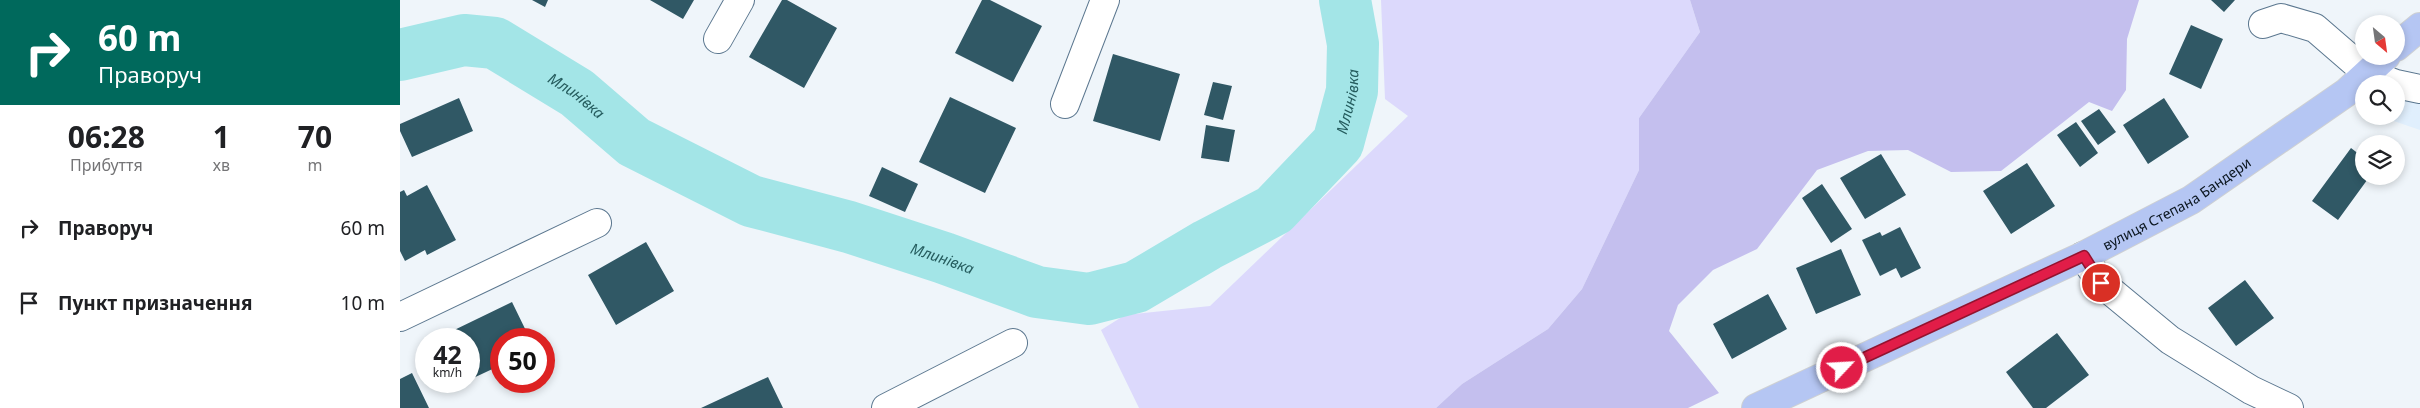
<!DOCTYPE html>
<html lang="uk">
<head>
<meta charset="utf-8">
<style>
  :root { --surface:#fff; --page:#f2f2f2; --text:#202124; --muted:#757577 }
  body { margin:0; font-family:"Noto Sans",sans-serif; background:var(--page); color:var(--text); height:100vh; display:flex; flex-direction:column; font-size:19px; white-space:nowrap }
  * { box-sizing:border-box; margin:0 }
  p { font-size:16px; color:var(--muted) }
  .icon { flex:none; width:28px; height:28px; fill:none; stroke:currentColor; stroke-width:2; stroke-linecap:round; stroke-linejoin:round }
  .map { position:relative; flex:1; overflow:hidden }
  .side { display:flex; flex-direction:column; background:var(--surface); width:400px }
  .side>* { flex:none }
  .guide { background:#00695c; color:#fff; overflow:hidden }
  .needle { width:32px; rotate:151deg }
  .controls { position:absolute; left:1955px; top:15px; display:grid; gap:10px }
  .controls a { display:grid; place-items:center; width:50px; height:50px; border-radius:50%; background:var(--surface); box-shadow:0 2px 8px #0003; font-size:25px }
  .speed { position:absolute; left:15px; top:328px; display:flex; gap:10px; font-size:25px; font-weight:700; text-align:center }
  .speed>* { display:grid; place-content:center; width:65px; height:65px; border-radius:50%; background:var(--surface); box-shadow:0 2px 8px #0003; line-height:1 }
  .speed small { font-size:12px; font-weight:400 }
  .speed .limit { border:8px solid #d22; background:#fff; color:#111 }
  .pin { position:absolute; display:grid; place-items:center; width:42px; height:42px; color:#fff; margin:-21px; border:2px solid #fff; border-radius:50%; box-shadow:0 1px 5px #0007 }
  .me { position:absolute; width:55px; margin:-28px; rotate:65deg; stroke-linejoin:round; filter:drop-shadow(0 0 4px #0008) }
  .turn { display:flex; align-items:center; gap:18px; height:105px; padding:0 15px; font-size:22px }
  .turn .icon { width:65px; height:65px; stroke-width:2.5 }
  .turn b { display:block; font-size:35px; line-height:42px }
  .eta { display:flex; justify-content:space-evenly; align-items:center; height:85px; text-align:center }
  .eta b { font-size:30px; font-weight:700; line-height:35px }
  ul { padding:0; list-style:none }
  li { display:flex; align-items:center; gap:15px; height:75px; padding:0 15px }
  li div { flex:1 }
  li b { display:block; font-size:19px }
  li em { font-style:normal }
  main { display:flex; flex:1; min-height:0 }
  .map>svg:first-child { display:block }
  .built { fill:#e0effd }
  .green { fill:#dcd9fc }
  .forest { fill:#c4bfee }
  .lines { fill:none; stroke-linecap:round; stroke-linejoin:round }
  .river { stroke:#a3e5e7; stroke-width:52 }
  .building { fill:#305865 }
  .minor-casing { stroke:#5b778f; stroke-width:30 }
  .major-casing { stroke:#ced0d2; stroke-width:30 }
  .minor { stroke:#fff; stroke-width:28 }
  .major { stroke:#b5c6f3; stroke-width:28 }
  .route-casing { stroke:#92132f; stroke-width:12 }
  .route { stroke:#e11d48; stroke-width:9 }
  .labels { text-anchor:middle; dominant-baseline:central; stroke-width:5; stroke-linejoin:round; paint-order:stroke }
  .street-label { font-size:14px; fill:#09141d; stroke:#fff }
  .water-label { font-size:15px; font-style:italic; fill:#255c5e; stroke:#fff }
</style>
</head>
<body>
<main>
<section class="side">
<div class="guide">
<div class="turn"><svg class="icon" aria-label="right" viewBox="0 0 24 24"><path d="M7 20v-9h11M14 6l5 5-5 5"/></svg><div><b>60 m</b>Праворуч</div></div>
</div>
<div class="eta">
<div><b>06:28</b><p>Прибуття</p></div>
<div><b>1</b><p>хв</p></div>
<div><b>70</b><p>m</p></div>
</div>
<ul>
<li><svg class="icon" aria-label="right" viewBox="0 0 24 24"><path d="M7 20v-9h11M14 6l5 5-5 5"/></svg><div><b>Праворуч</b></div><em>60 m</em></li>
<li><svg class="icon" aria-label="arrive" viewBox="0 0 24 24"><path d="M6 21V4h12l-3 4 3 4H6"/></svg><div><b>Пункт призначення</b></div><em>10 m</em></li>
</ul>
</section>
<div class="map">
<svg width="2020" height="408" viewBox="0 0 2020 408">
  <rect width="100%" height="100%" fill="#eff5fa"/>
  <!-- built -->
  <path class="built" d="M2020,80V130L1982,117L1996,116V103Z"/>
  <!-- green -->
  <path class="green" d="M981,0H1290L1300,32L1239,118V170L1182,289L1148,329L1062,384L1036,408H739L701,330L725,315L810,306L1008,116L985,99Z"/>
  <!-- forest -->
  <path class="forest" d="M1290,0H1739L1727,39L1726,90L1712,111L1689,102L1601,171L1551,172L1508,150L1468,151L1417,170L1357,249L1313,270L1278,305L1269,331L1319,393L1288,408H1036L1062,384L1148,329L1182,289L1239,170V118L1300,32Z"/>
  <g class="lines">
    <!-- river -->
    <path class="river" id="s1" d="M0,55L64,40L95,43L177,93L234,142L351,201L449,227L544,258L637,292L689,299L736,287L807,245L874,210L938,143L952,91L953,44L945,0"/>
  </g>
  <!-- building -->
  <path class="building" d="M132,0H148L145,7Z
    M250,0H294L283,19Z
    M382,0H387L437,28L404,88L349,57Z
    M582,0H590L642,26L613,82L555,53Z
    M1811,0H1835L1824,12Z
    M1791,25L1823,39L1801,89L1769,74Z
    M713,54L780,74L760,141L693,121Z
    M813,82L832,86L823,120L804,115Z
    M550,97L616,128L585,193L519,162Z
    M59,98L73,131L12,157L0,131V124Z
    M1764,98L1789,137L1748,164L1723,125Z
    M1699,109L1716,132L1698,145L1681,121Z
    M1676,122L1698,153L1680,167L1657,135Z
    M806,125L835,130L829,162L801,158Z
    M1951,148L1964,158V176H1970L1938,220L1912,201Z
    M1481,154L1506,195L1465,219L1440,178Z
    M1627,163L1655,206L1611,234L1583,191Z
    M482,167L518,184L505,212L469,196Z
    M1422,184L1452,229L1431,243L1402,198Z
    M27,185L56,240L27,255L25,250L5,261L0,251V192L4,190L7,196Z
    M1500,227L1521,268L1501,278L1496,268L1480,276L1462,240L1480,232L1482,236Z
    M246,242L274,291L216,325L188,275Z
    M1441,249L1461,295L1416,314L1396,268Z
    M1845,280L1874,318L1836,346L1808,308Z
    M1368,294L1387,329L1332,359L1313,324Z
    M112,302L130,339H101V365L69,380V339H48L46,334Z
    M1657,333L1689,375L1646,408H1633L1606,372Z
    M12,373L29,408H0V379Z
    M368,377L383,408H301Z"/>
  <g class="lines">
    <!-- minor casing -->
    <g class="minor-casing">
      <path id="minor" d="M1863,24L1881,18L1915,28L1967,73L1996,84
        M318,39L340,0
        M1996,84L2020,89
        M665,104L705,0
        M1683,256L1701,283L1770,340L1851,390L1889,408
        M0,317L197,223
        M486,408L613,343"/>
    </g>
    <!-- major casing -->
    <g class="major-casing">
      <g id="major">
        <path d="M1996,47L2020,27"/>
        <path id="s2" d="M1356,408L1683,256L1791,200L1947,92L1986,56"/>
      </g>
    </g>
    <!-- minor -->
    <use href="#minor" class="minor"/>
    <!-- major -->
    <use href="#major" class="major"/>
  </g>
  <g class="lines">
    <!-- route casing -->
    <g class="route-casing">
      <path id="route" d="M1442,368L1684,256L1701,283"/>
    </g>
    <!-- route -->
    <use href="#route" class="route"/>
  </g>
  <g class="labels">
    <!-- street labels -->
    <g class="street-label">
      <text stroke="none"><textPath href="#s2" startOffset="468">вулиця Степана Бандери</textPath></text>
    </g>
    <!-- water labels -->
    <g class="water-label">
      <text stroke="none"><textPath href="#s1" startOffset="194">Млинівка</textPath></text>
      <text stroke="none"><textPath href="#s1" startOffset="1094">Млинівка</textPath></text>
      <text stroke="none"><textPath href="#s1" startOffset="599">Млинівка</textPath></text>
    </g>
  </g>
</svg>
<div class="controls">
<a><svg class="needle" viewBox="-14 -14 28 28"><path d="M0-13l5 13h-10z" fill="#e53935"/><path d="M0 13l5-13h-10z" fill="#757577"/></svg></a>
<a><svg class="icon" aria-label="search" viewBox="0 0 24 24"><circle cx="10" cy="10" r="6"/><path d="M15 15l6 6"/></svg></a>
<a><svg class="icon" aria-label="layers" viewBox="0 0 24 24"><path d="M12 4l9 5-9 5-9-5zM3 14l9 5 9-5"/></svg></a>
</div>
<div class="speed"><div>42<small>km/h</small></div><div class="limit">50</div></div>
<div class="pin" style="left:1701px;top:283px;background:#d93025"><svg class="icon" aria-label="arrive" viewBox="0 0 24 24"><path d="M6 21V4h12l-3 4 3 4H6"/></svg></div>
<svg class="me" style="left:1442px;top:368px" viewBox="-20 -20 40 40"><circle r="17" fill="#e11d48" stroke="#fff" stroke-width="3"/><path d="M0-11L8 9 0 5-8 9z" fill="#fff"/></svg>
</div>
</main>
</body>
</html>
